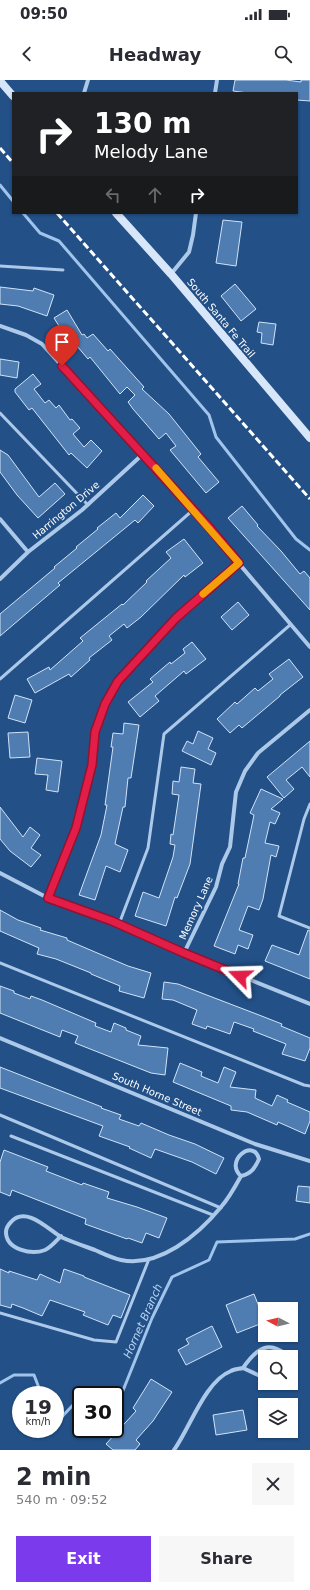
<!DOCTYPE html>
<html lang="en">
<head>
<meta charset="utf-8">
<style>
  :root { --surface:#fff; --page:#f7f7f7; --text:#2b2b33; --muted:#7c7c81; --accent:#7c3aed }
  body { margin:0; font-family:"DejaVu Sans",sans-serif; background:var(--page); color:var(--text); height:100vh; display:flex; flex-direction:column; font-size:15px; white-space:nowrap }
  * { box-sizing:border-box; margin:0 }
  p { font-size:13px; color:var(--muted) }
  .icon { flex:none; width:22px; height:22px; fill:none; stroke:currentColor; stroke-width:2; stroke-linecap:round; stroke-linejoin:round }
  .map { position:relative; height:1370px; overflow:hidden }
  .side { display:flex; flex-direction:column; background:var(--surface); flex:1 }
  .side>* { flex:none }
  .banner { position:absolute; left:12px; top:12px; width:286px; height:122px; border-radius:0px; box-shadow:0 1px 3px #0004; background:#202124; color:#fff; overflow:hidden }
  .needle { width:26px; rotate:277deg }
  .tools { position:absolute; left:258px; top:1222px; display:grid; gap:8px }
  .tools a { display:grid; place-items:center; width:40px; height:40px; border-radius:0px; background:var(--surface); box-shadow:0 1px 3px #0004; font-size:20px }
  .speed { position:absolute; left:12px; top:1306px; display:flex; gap:8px; font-size:20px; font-weight:700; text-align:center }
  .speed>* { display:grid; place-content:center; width:52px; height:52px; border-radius:50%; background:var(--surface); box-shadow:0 1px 3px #0004; line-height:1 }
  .speed small { font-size:10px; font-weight:400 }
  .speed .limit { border:2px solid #111; border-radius:6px; background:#fff; color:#111 }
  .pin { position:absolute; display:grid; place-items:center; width:34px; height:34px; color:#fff; margin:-41px -17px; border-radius:50% 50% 50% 0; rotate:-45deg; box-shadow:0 0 4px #0007 }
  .pin .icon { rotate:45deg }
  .me { position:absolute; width:44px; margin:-22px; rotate:292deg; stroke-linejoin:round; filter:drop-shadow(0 0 3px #0008) }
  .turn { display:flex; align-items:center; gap:14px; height:84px; padding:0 16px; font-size:18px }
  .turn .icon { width:52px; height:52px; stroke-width:2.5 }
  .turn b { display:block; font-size:28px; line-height:34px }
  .lanes { display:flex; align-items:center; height:38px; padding:0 16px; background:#0003; justify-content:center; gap:20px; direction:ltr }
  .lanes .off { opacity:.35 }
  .round { display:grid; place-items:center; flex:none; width:42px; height:42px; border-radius:0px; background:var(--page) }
  .head { display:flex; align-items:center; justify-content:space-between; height:68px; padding:0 16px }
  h1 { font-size:24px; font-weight:800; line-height:30px }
  .primary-button { display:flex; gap:8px; margin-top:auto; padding:8px 16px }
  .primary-button a { flex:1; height:46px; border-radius:0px; background:var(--accent); color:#fff; font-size:16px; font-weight:800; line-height:46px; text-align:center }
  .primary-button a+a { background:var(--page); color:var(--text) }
  .status { display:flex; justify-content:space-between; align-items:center; height:28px; padding:0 20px; background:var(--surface); direction:ltr }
  .status svg { height:11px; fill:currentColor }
  header { display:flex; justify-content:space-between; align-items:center; height:52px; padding:0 16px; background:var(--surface); font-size:18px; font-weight:800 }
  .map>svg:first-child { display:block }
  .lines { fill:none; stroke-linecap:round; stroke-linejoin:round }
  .stream { stroke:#a0c4eb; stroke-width:3 }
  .building { fill:#4f7cb1; stroke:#d1e3f7 }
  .lane { stroke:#acc9e9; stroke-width:3 }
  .street { stroke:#acc9e9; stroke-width:4 }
  .secondary { stroke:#d7e6f8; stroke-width:8 }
  .rail { stroke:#fff; stroke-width:3; stroke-dasharray:7 3; stroke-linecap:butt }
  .route-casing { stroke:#92132f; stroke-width:10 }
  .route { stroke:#e11d48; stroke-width:7 }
  .slow { stroke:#f59e0b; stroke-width:7 }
  .labels { text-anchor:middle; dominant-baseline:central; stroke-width:4; stroke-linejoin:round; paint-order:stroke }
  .street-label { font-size:10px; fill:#fff; stroke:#225087 }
  .water-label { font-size:11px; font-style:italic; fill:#b8d3f1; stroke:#225087 }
</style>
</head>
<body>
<div class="status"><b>09:50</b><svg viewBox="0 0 49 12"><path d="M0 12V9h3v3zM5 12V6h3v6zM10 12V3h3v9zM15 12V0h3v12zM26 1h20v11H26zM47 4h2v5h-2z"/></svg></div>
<header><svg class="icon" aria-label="back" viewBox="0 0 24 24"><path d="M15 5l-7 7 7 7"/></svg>Headway<svg class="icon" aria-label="search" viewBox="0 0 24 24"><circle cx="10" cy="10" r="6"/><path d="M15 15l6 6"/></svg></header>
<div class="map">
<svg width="310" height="1370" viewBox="0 0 310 1370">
  <rect width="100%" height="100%" fill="#225087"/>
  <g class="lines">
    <!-- stream -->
    <path class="stream" d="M0,105L13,121
      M23,133L40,153L59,161L209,335L216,357L296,459L310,470
      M0,1303L14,1295H34L39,1308V1315
      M115,1322L122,1313L152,1238L172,1197L209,1180L217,1162L295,1159L310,1154
      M55,1344L74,1324L81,1325"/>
  </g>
  <!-- building -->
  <path class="building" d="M235,0H286L301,2V0H310V21L297,20V13H248L233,11Z
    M223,140L242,142L236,186L216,183Z
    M235,204L256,229L241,241L221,216Z
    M0,207L33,211L34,208L54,215L47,236L18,226L0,224Z
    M67,230L82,255L84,254L87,258L93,254L108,271L110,269L144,307L142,309L169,334L201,374L198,377L219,402L206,413L170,370L176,366L166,353L159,359L133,329L128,322L135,315L127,307L120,314L90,277L88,279L66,253L64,254L54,238Z
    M259,242L276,244L273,265L261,263L262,253L257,252Z
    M0,279L19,282L17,298L0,295Z
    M33,294L41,304L34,309L45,323L49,320L56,328L59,325L70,340L72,339L80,348L73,354L84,367L91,360L102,371L87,388L71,373L69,375L32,328L29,330L15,312V309Z
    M0,370L8,375L39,417L55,403L65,414L38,438L17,415L0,392Z
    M143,415L154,426L138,443L135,440L58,503L60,505L0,556V534L55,488L54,487L77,468L76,467L98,449L97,448L116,433L120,438Z
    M242,426L258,445L257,446L281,471L300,494L304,491L310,498V530L228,438Z
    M184,459L203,483L185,497L184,495L141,537L127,548L124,544L109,556L112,560L89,578L90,580L71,597L69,594L35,613L27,599L49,587L50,590L83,561L80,558L122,524L123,525L147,502L146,501L171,478L166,472Z
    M238,522L249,535L232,550L221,537Z
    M192,562L206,579L186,594L184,591L155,616L159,621L140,637L128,622L153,602L150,599L170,582L171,584L185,573L183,569Z
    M289,579L303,597L280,615V616L242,648L239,645L230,653L217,639L235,622L237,624L255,608L258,611L273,599L269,594Z
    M15,615L32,620L25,643L8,638Z
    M124,643L139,645L131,698H128L125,727H123L115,764L128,770L120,792L106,786L95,820L79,815L101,755L107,725H105L113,667H111L113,653L123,654Z
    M198,651L213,658L208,669L216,673L211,685L182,671L187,661L193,664Z
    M28,652L30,677L10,678L8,653Z
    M310,661V697L302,687L286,700L294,709L284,718L267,697Z
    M37,678L62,681L58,712L46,710L48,695L35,694Z
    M181,687L195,689L193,703L201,704L190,784L177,818L175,817L166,846L135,836L143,812L159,818L173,777L175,765L170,764L171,754L173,755L179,715L172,714L173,701L179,702Z
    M261,709L283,719L271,729L280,733L275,744L270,742L265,763L279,766L276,777L271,775L263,819L259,830L248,826L239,850L253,855L248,869L238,865L235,874L214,866L239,804H238L243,778H245L254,735L250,733Z
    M0,727L23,757L30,747L40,755L31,768L41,775L31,787L10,771L0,759Z
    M0,830L18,840L41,848L40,850L67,858V860L95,872L128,886L151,893L144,918L119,911L120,906L91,894V893L56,879L37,874L39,868L0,851Z
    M308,850L310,851V899L265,881L272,865L299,875Z
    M164,902L178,904L259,935L282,944L281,946L310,958V968L305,981L282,974L286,964L253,951L254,949L234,942L230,954L207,946L206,949L192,944L197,930L173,920L162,919Z
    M0,906L14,911V913L30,919L31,916L42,920L96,943L95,946L111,952L114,943L126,948V950L141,956L138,965L168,968L165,995L151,993L75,963L78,956L62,950L60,957L0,933Z
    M180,983L202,992L201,996L218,1003L224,987L236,992L230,1007L256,1010L255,1018L272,1026L277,1015L288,1020L287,1022L310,1032V1041L305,1054L278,1042L277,1045L247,1032L231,1030V1026L173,1002Z
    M0,987L102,1027L101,1028L121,1035L119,1039L139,1046L141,1043L169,1055L195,1064L224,1078L216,1094L192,1082L155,1069L151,1078L129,1068L130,1067L99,1056L103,1046L0,1008Z
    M4,1070L48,1087L46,1091L82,1105L83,1103L109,1112L107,1118L137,1127L167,1138L159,1158L146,1153L142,1163L128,1158L127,1159L85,1144L86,1139L12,1110L10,1116L0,1112V1082Z
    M298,1106L310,1107V1123L296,1121Z
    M0,1189L9,1193V1191L37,1200L40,1194L60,1203L64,1189L84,1196V1197L130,1215L121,1238L113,1235L108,1245L83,1235L85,1232L50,1220L42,1236L23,1228L12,1224L11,1228L0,1225Z
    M254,1214L265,1242L237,1253L226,1225Z
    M212,1246L222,1267L186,1285L178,1270L189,1264L186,1259Z
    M151,1299L172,1312L153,1341L136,1360L140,1364L135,1370H113L106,1364L136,1331L133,1328Z
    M243,1330L247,1350L216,1355L213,1335Z"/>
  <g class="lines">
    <!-- lane -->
    <path class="lane" d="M0,186L63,190
      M0,333L88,425
      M0,599L193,430
      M310,724L304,739L279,836L310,848
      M119,844L148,768L164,654L290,545
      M0,883L304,1005L310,1006
      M0,1035L221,1128
      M11,1056L213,1135
      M0,1233L94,1260L116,1262L149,1179"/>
    <!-- street -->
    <path class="street" d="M84,13L88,0
      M215,13L217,0
      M171,194L189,172L193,155L196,133
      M0,246L26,255L42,264L207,446L310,567
      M0,439L28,472
      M0,499L28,472L82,430L143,374
      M0,793L48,818L112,841L184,873L310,924
      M48,818L76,748L93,685L95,652L105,624L118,601L176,538L239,483
      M184,873L216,807L222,784L230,767L236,712L245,691L258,673L310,630
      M0,958L255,1064L310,1081
      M61,1156C56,1161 51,1167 45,1170C32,1175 6,1170 6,1152C6,1148 8,1145 11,1142C26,1125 49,1150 61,1157C72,1162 84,1166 95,1170C104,1174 112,1178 121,1180C159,1188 198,1155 221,1127C229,1118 235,1107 241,1096C251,1094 255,1088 259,1079C253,1057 224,1082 241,1096
      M265,1295H258L243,1288C250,1278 262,1262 277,1269C282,1271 284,1272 286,1277
      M174,1370C190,1348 205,1301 231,1291C234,1289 239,1289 243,1288"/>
    <!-- secondary -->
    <path class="secondary" d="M0,1L13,16
      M116,133L171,194L310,358"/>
    <!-- rail -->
    <path class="rail" d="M0,68L13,83
      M57,133L310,419"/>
  </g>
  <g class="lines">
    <!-- route casing -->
    <g class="route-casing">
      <path id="route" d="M62,286L208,446L239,483L176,538L118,601L105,624L95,652L92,685L76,748L48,818L112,841L184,873L240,896"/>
    </g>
    <!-- route -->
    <use href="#route" class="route"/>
    <!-- slow -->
    <path class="slow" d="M156,388L239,483L203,514"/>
  </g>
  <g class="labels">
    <!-- street labels -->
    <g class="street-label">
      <text transform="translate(221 238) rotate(50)">South Santa Fe Trail</text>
      <text transform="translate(66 430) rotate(-40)">Harrington Drive</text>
      <text transform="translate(196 828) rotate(-66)">Memory Lane</text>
      <text transform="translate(157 1014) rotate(23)">South Horne Street</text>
    </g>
    <!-- water labels -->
    <g class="water-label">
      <text transform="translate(143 1241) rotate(-66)">Hornet Branch</text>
    </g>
  </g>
</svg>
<div class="tools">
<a><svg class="needle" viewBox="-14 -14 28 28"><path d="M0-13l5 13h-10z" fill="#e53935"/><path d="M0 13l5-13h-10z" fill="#7c7c81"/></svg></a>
<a><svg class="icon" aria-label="search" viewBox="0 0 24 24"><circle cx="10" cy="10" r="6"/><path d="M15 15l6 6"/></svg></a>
<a><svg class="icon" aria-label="layers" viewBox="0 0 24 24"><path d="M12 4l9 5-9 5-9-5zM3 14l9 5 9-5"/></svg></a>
</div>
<div class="speed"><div>19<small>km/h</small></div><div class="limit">30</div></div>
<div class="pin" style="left:62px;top:286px;background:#d93025"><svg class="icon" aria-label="arrive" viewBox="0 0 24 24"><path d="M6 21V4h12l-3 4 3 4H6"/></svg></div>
<svg class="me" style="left:240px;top:896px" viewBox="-20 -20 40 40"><path d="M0-17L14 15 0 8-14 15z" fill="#e11d48" stroke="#fff" stroke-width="4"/></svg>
<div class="banner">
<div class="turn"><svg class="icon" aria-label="right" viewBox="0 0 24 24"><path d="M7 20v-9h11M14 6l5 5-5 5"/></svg><div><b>130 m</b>Melody Lane</div></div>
<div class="lanes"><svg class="icon off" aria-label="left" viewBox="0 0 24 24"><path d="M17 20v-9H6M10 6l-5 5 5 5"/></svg><svg class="icon off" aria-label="ahead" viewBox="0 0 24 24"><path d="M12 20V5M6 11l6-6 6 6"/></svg><svg class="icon" aria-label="right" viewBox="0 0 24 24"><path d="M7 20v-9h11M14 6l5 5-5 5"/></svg></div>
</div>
</div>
<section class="side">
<div class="head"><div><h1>2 min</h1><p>540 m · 09:52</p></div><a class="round"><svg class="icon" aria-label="close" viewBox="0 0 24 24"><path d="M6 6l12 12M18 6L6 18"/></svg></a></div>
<div class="primary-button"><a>Exit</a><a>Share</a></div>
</section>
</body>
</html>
